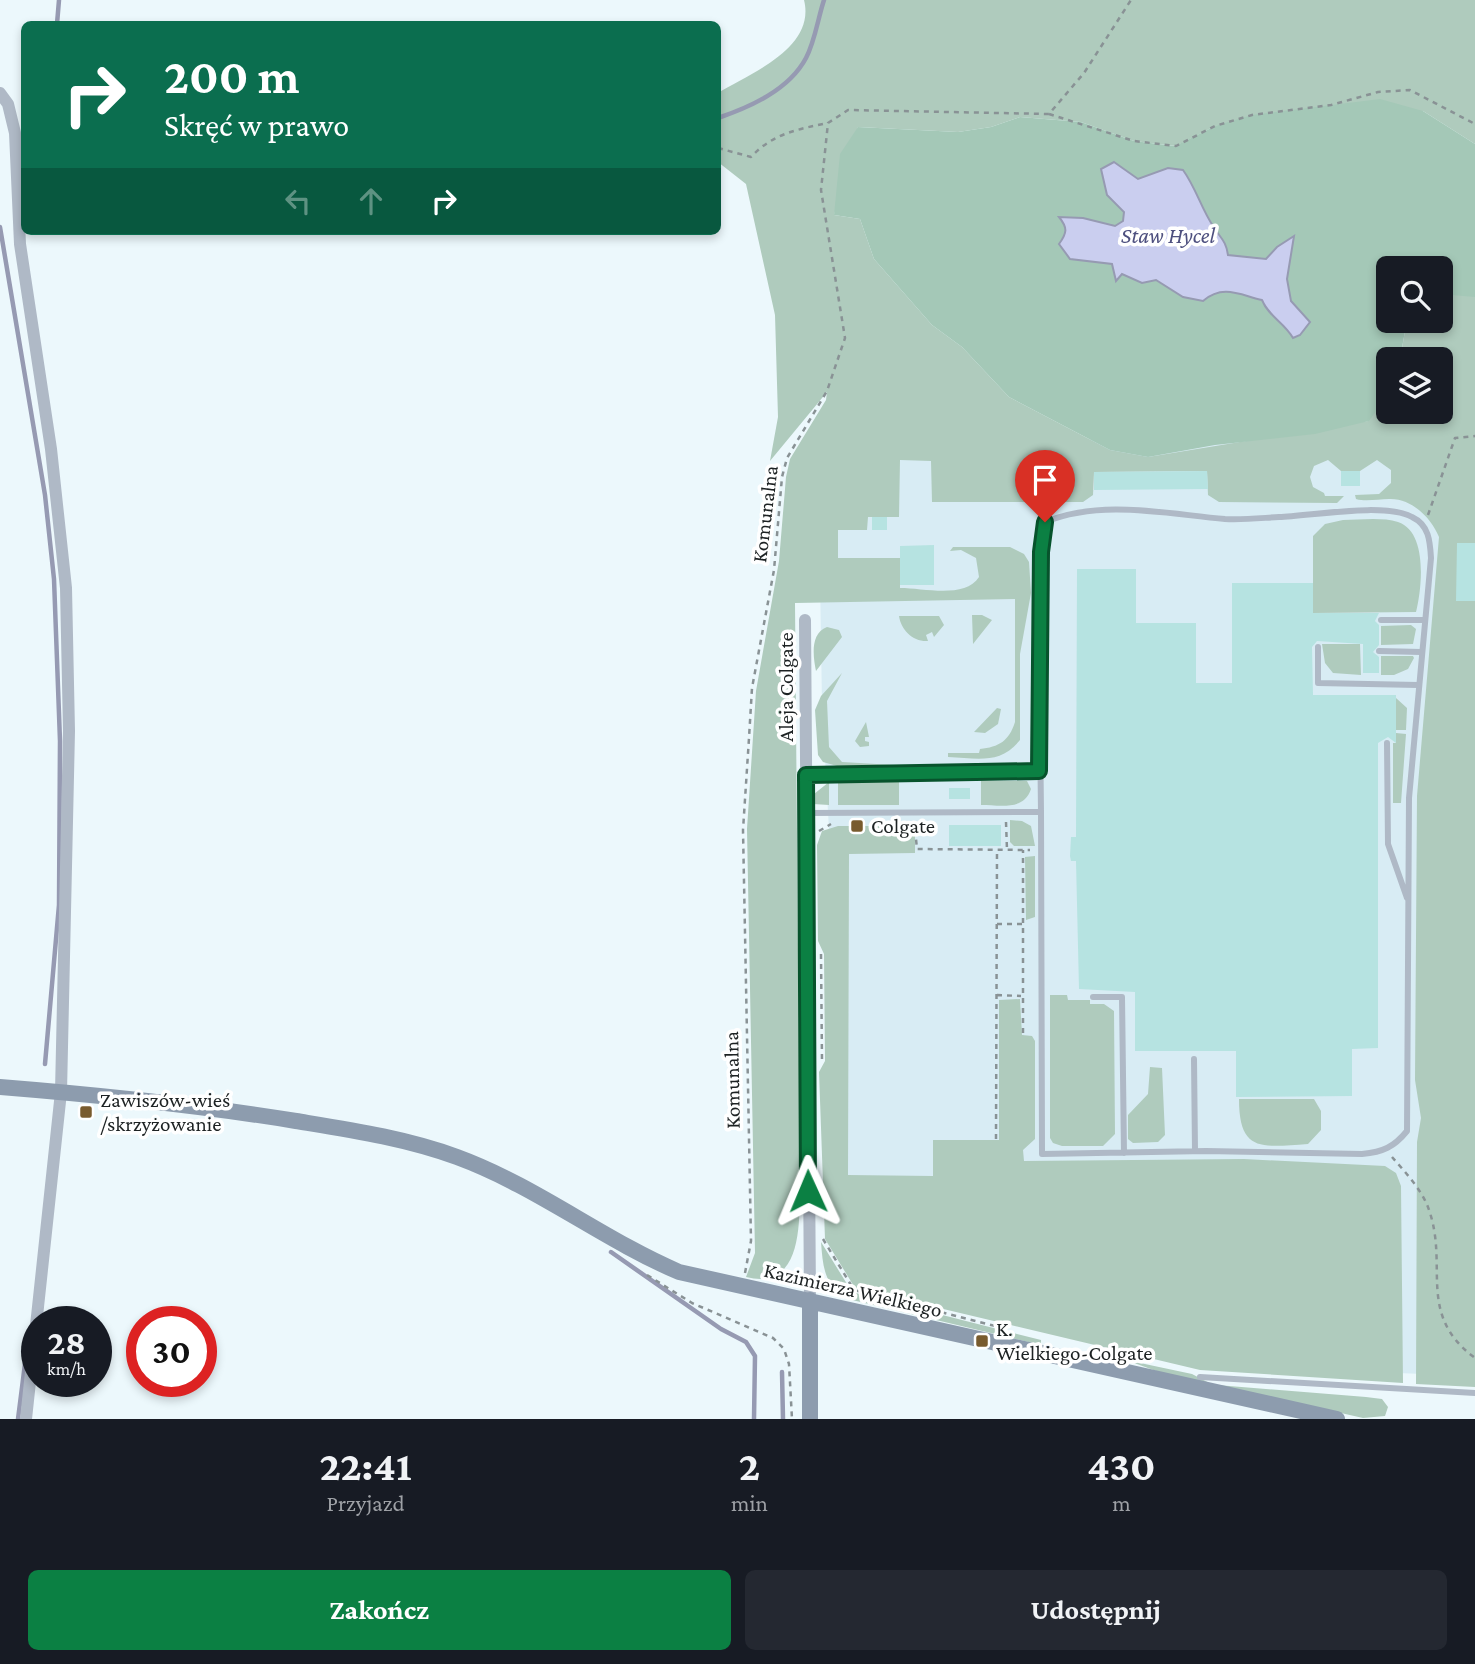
<!DOCTYPE html>
<html lang="pl">
<head>
<meta charset="utf-8">
<style>
  :root { --surface:#171b24; --page:#242831; --text:#f1f3f6; --muted:#9ea1a6; --accent:#0b8043 }
  body { margin:0; font-family:"Crimson Pro",serif; background:var(--page); color:var(--text); height:100vh; display:flex; flex-direction:column; font-size:26px; white-space:nowrap }
  * { box-sizing:border-box; margin:0 }
  p { font-size:23px; color:var(--muted) }
  .icon { flex:none; width:38px; height:38px; fill:none; stroke:currentColor; stroke-width:2; stroke-linecap:round; stroke-linejoin:round }
  .map { position:relative; height:1419px; overflow:hidden }
  .side { display:flex; flex-direction:column; background:var(--surface); flex:1 }
  .side>* { flex:none }
  .banner { position:absolute; left:21px; top:21px; width:700px; height:214px; border-radius:10px; box-shadow:0 4px 10px #0003; background:#0b6e4f; color:#fff; overflow:hidden }
  .controls { position:absolute; left:1376px; top:256px; display:grid; gap:14px }
  .controls a { display:grid; place-items:center; width:77px; height:77px; border-radius:10px; background:var(--surface); box-shadow:0 4px 10px #0003; font-size:35px }
  .speed { position:absolute; left:21px; top:1306px; display:flex; gap:14px; font-size:35px; font-weight:700; text-align:center }
  .speed>* { display:grid; place-content:center; width:91px; height:91px; border-radius:50%; background:var(--surface); box-shadow:0 4px 10px #0003; line-height:1 }
  .speed small { font-size:18px; font-weight:400 }
  .speed .limit { border:10px solid #d22; background:#fff; color:#111 }
  .pin { position:absolute; display:grid; place-items:center; width:60px; height:60px; color:#fff; margin:-72px -30px; border-radius:50% 50% 50% 0; rotate:-45deg; box-shadow:0 0 7px #0007 }
  .pin .icon { rotate:45deg }
  .me { position:absolute; width:77px; margin:-38px; rotate:359deg; stroke-linejoin:round; filter:drop-shadow(0 0 5px #0008) }
  .turn { display:flex; align-items:center; gap:24px; height:147px; padding:0 28px; font-size:32px }
  .turn .icon { width:91px; height:91px; stroke-width:2.5 }
  .turn b { display:block; font-size:49px; line-height:60px }
  .lanes { display:flex; align-items:center; height:66px; padding:0 28px; background:#0003; justify-content:center; gap:35px; direction:ltr }
  .lanes .off { opacity:.35 }
  .eta { display:flex; justify-content:space-evenly; align-items:center; height:119px; text-align:center }
  .eta b { font-size:42px; font-weight:700; line-height:49px }
  .primary-button { display:flex; gap:14px; margin-top:auto; padding:14px 28px }
  .primary-button a { flex:1; height:80px; border-radius:10px; background:var(--accent); color:#fff; font-size:28px; font-weight:700; line-height:80px; text-align:center }
  .primary-button a+a { background:var(--page); color:var(--text) }
  .map>svg:first-child { display:block }
  .built { fill:#d8ecf4 }
  .green { fill:#afcbbd }
  .forest { fill:#a4c8b7 }
  .water { fill:#caceef; stroke:#969ab2; stroke-width:2 }
  .lines { fill:none; stroke-linecap:round; stroke-linejoin:round }
  .stream { stroke:#969ab2; stroke-width:4.5 }
  .building { fill:#b6e3e1 }
  .path { stroke:#899295; stroke-width:2.5; stroke-dasharray:5 5; stroke-linecap:butt }
  .lane { stroke:#afb9c6; stroke-width:6 }
  .street { stroke:#afb9c6; stroke-width:12 }
  .secondary { stroke:#8d9cae; stroke-width:16 }
  .route-casing { stroke:#07532c; stroke-width:18 }
  .route { stroke:#0b8043; stroke-width:12 }
  .poi-dot { fill:#785b2e; stroke:#fff; stroke-width:2.5 }
  .labels { text-anchor:middle; dominant-baseline:central; stroke-width:7; stroke-linejoin:round; paint-order:stroke }
  .street-label { font-size:21px; fill:#1d2223; stroke:#fff }
  .poi-label { font-size:21px; fill:#1d2223; stroke:#fff; text-anchor:start }
  .water-label { font-size:23px; font-style:italic; fill:#4e507f; stroke:#fff }
</style>
</head>
<body>
<div class="map">
<svg width="1475" height="1419" viewBox="0 0 1475 1419">
  <rect width="100%" height="100%" fill="#ecf8fc"/>
  <!-- built -->
  <path class="built" d="M1475,425V1376L1371,1372L835,1230L831,866L822,704L818,450Z"/>
  <!-- green -->
  <path class="green" d="M804,0H1475V144L1423,111L1215,126L1176,146L1134,141L1081,122L1020,117L991,127L958,132L858,127L834,215L860,219L874,259L932,325L962,347L1009,397L1110,450L1148,457L1368,421L1388,395V411H1440V359H1400L1407,320H1440V288L1475,294V1387L1416,1384L1417,1142L1421,1118L1415,1080L1417,796L1439,537C1431,518 1412,498 1389,499C1378,499 1366,502 1356,499L1355,495L1379,494L1391,483V470L1377,460L1360,471H1341L1328,460L1314,466L1310,477L1313,487L1324,493L1325,496H1344L1337,503L1219,502L1208,495L1207,471L1094,472L1093,495L1083,502H932L931,461L900,460L899,517H868L867,530H838V558H900V588C924,588 965,599 979,577L976,558L961,550L950,551L953,547H1010L1024,554L1029,562L1031,593L1020,654V740C1000,765 977,758 948,757V753H979L980,749C999,747 1009,741 1015,722V599L795,603L800,1182C799,1217 805,1292 746,1277L755,1253L747,829L756,691L779,561L786,477L790,459L826,400L827,392L770,461L778,417L775,315L746,184L718,162V93C751,73 816,48 804,0Z
    M1343,520C1359,520 1382,517 1398,522C1428,532 1422,588 1416,612L1313,613V536L1325,524Z
    M972,615H982L992,620L973,644Z
    M899,616H939L944,625L934,637L932,632L926,635L928,641C913,642 901,630 899,616Z
    M1411,625L1416,629L1413,644L1381,645V626Z
    M827,627L839,630L842,637L816,671C813,657 810,633 827,627Z
    M1322,644H1360L1361,675L1333,673L1325,663Z
    M1381,656H1413L1414,658L1408,669L1394,675H1381Z
    M842,673L827,701L829,747L842,762L894,765V768L837,770V766L823,762L818,755L815,710L821,696Z
    M1396,698L1407,708L1406,730H1396Z
    M997,708L1001,709L998,724L985,733L974,732Z
    M866,722L869,737H865V741L869,742V746L860,747L855,741Z
    M1396,733L1406,734L1401,803H1393V743H1396Z
    M838,781H899V805H838Z
    M981,781H1027L1031,789C1024,811 1000,805 981,805Z
    M829,782V805L813,804L814,794Z
    M1010,820L1022,821L1031,826L1035,846H1014L1010,842Z
    M838,826H908L915,832V853L849,854L848,1175L933,1176V1140H999V1000L1020,999L1022,1035L1032,1036L1035,1041V1139L1023,1150L1024,1161L1244,1159L1385,1166L1396,1173L1401,1186L1403,1383L1200,1370L855,1288L825,1239L819,1072L825,1061L824,954L818,941L817,845L822,831Z
    M1035,856V917L1026,920L1025,857Z
    M1050,995H1067L1068,1000H1090V1004H1104L1114,1011L1115,1134L1103,1146H1062L1053,1143L1050,1138Z
    M1150,1067L1162,1068L1165,1135L1158,1142L1133,1143L1128,1139V1115L1148,1094Z
    M1239,1099H1314L1321,1111V1130L1308,1144C1262,1147 1239,1153 1239,1099Z
    M821,1242L852,1292L1041,1340V1345L848,1299C824,1286 823,1267 821,1242Z
    M1126,1360L1192,1374L1215,1386L1167,1375Z
    M1217,1385L1366,1397L1382,1399L1388,1407L1385,1416L1363,1418Z"/>
  <!-- forest -->
  <path class="forest" d="M1380,99L1423,111L1475,144V297L1440,294V268H1388V320H1407L1400,359H1388V395L1369,421L1315,434L1215,445L1148,457L1110,450L1009,397L962,347L932,325L874,259L860,219L834,215L840,154L858,127L958,132L991,127L1020,117L1081,122L1134,141L1175,146L1215,126L1252,115Z"/>
  <!-- water -->
  <path class="water" d="M1114,162L1138,179L1168,168L1183,170C1196,188 1201,208 1213,226C1220,238 1226,240 1228,255L1266,259L1277,247L1294,236L1287,279L1291,301L1310,322L1300,335L1293,338C1284,322 1269,317 1262,300C1240,295 1223,284 1203,301L1183,297L1156,280L1142,283L1122,274L1116,281L1112,264L1070,259L1059,244C1067,233 1068,228 1059,217L1083,218L1115,226L1123,221L1124,212L1107,195L1101,169Z"/>
  <g class="lines">
    <!-- stream -->
    <path class="stream" d="M57,24L59,0
      M718,118C750,107 789,90 806,58C815,41 818,18 824,0
      M0,227L45,495L54,579L60,741L59,905L45,1064
      M611,1252L721,1329L746,1342L755,1356L754,1419
      M782,1372L783,1419
      M18,1419L27,1348"/>
  </g>
  <!-- building -->
  <path class="building" d="M1207,471L1208,489L1094,490V472Z
    M1341,471H1360V486H1341Z
    M872,517H887V530H872Z
    M1457,543H1475V601H1456Z
    M934,545V585H900V546Z
    M1077,569H1136V623H1196V683H1232V583H1313V613H1379L1375,621L1379,625V645L1373,652L1379,657V673H1363V644L1317,641L1312,647L1313,695H1396V743L1388,737L1378,743V1048L1352,1049V1096L1236,1097V1051H1135V992L1079,989L1076,861H1071L1070,856L1071,837H1076Z
    M949,788H970V799H949Z
    M949,825H1001V846H949Z"/>
  <g class="lines">
    <!-- path -->
    <path class="path" d="M1049,114L1134,141L1176,146L1215,126L1252,115L1331,105L1378,92L1410,90L1475,124
      M718,148L751,157C772,134 798,129 828,123
      M1428,515L1455,438L1475,436
      M1006,822L1007,850
      M908,823L915,829L917,849L1030,850
      M819,831L831,824
      M997,924H1023
      M821,954L822,1062
      M997,995L1021,996
      M1023,1033V850
      M996,1139L997,851
      M1392,1157C1405,1172 1423,1191 1429,1210C1449,1267 1416,1314 1475,1358
      M823,1239L854,1290L1003,1328
      M745,1273L751,1241L743,830L749,738L752,688L774,570L782,477L787,458L827,391L845,338L821,190L828,123L848,110L1049,114L1084,73L1131,0
      M647,1275L692,1303L773,1338L784,1349L789,1364L792,1419"/>
    <!-- lane -->
    <path class="lane" d="M1381,620H1423
      M1318,647V683L1418,685
      M1379,651L1421,652
      M1387,743L1388,844L1407,898
      M806,775L1039,771
      M806,813L1041,812L1039,636L1041,552L1045,522C1102,499 1166,514 1225,519C1243,520 1261,518 1279,517C1311,516 1385,502 1412,517C1429,525 1430,541 1431,558L1409,798L1407,1131C1394,1147 1383,1152 1362,1154L1206,1151L1042,1154L1041,812
      M1093,997H1122L1124,1153
      M1194,1059L1195,1151
      M1200,1377L1475,1393"/>
    <!-- street -->
    <path class="street" d="M0,93L8,104L15,133L20,244L51,449L66,588L69,731L61,1092L26,1419
      M805,620L810,1300"/>
    <!-- secondary -->
    <path class="secondary" d="M0,1087C99,1095 198,1105 296,1121C351,1130 405,1138 457,1157C536,1186 602,1239 679,1272L1337,1419
      M810,1300V1419"/>
  </g>
  <g class="lines">
    <!-- route casing -->
    <g class="route-casing">
      <path id="route" d="M808,1191L806,775L1039,771L1041,552L1045,522"/>
    </g>
    <!-- route -->
    <use href="#route" class="route"/>
  </g>
  <!-- markers -->
  <g class="poi-dot">
    <rect x="850" y="819" width="14" height="14" rx="3.5"/>
    <rect x="79" y="1105" width="14" height="14" rx="3.5"/>
    <rect x="975" y="1334" width="14" height="14" rx="3.5"/>
  </g>
  <g class="labels">
    <!-- street labels -->
    <g class="street-label">
      <text transform="translate(765 514) rotate(-83)">Komunalna</text>
      <text transform="translate(786 687) rotate(-90)">Aleja Colgate</text>
      <text transform="translate(732 1080) rotate(-91)">Komunalna</text>
      <text transform="translate(853 1290) rotate(13)">Kazimierza Wielkiego</text>
    </g>
    <!-- poi labels -->
    <g class="poi-label">
      <text x="871" y="826">Colgate</text>
      <text x="100" y="1100">Zawiszów-wieś<tspan x="100" dy="24">/skrzyżowanie</tspan></text>
      <text x="996" y="1329">K.<tspan x="996" dy="24">Wielkiego-Colgate</tspan></text>
    </g>
    <!-- water labels -->
    <g class="water-label">
      <text x="1168" y="235">Staw Hycel</text>
    </g>
  </g>
</svg>
<div class="controls">
<a><svg class="icon" aria-label="search" viewBox="0 0 24 24"><circle cx="10" cy="10" r="6"/><path d="M15 15l6 6"/></svg></a>
<a><svg class="icon" aria-label="layers" viewBox="0 0 24 24"><path d="M12 4l9 5-9 5-9-5zM3 14l9 5 9-5"/></svg></a>
</div>
<div class="speed"><div>28<small>km/h</small></div><div class="limit">30</div></div>
<div class="pin" style="left:1045px;top:522px;background:#d93025"><svg class="icon" aria-label="arrive" viewBox="0 0 24 24"><path d="M6 21V4h12l-3 4 3 4H6"/></svg></div>
<svg class="me" style="left:808px;top:1191px" viewBox="-20 -20 40 40"><path d="M0-17L14 15 0 8-14 15z" fill="#0b8043" stroke="#fff" stroke-width="4"/></svg>
<div class="banner">
<div class="turn"><svg class="icon" aria-label="right" viewBox="0 0 24 24"><path d="M7 20v-9h11M14 6l5 5-5 5"/></svg><div><b>200 m</b>Skręć w prawo</div></div>
<div class="lanes"><svg class="icon off" aria-label="left" viewBox="0 0 24 24"><path d="M17 20v-9H6M10 6l-5 5 5 5"/></svg><svg class="icon off" aria-label="ahead" viewBox="0 0 24 24"><path d="M12 20V5M6 11l6-6 6 6"/></svg><svg class="icon" aria-label="right" viewBox="0 0 24 24"><path d="M7 20v-9h11M14 6l5 5-5 5"/></svg></div>
</div>
</div>
<section class="side">
<div class="eta">
<div><b>22:41</b><p>Przyjazd</p></div>
<div><b>2</b><p>min</p></div>
<div><b>430</b><p>m</p></div>
</div>
<div class="primary-button"><a>Zakończ</a><a>Udostępnij</a></div>
</section>
</body>
</html>
